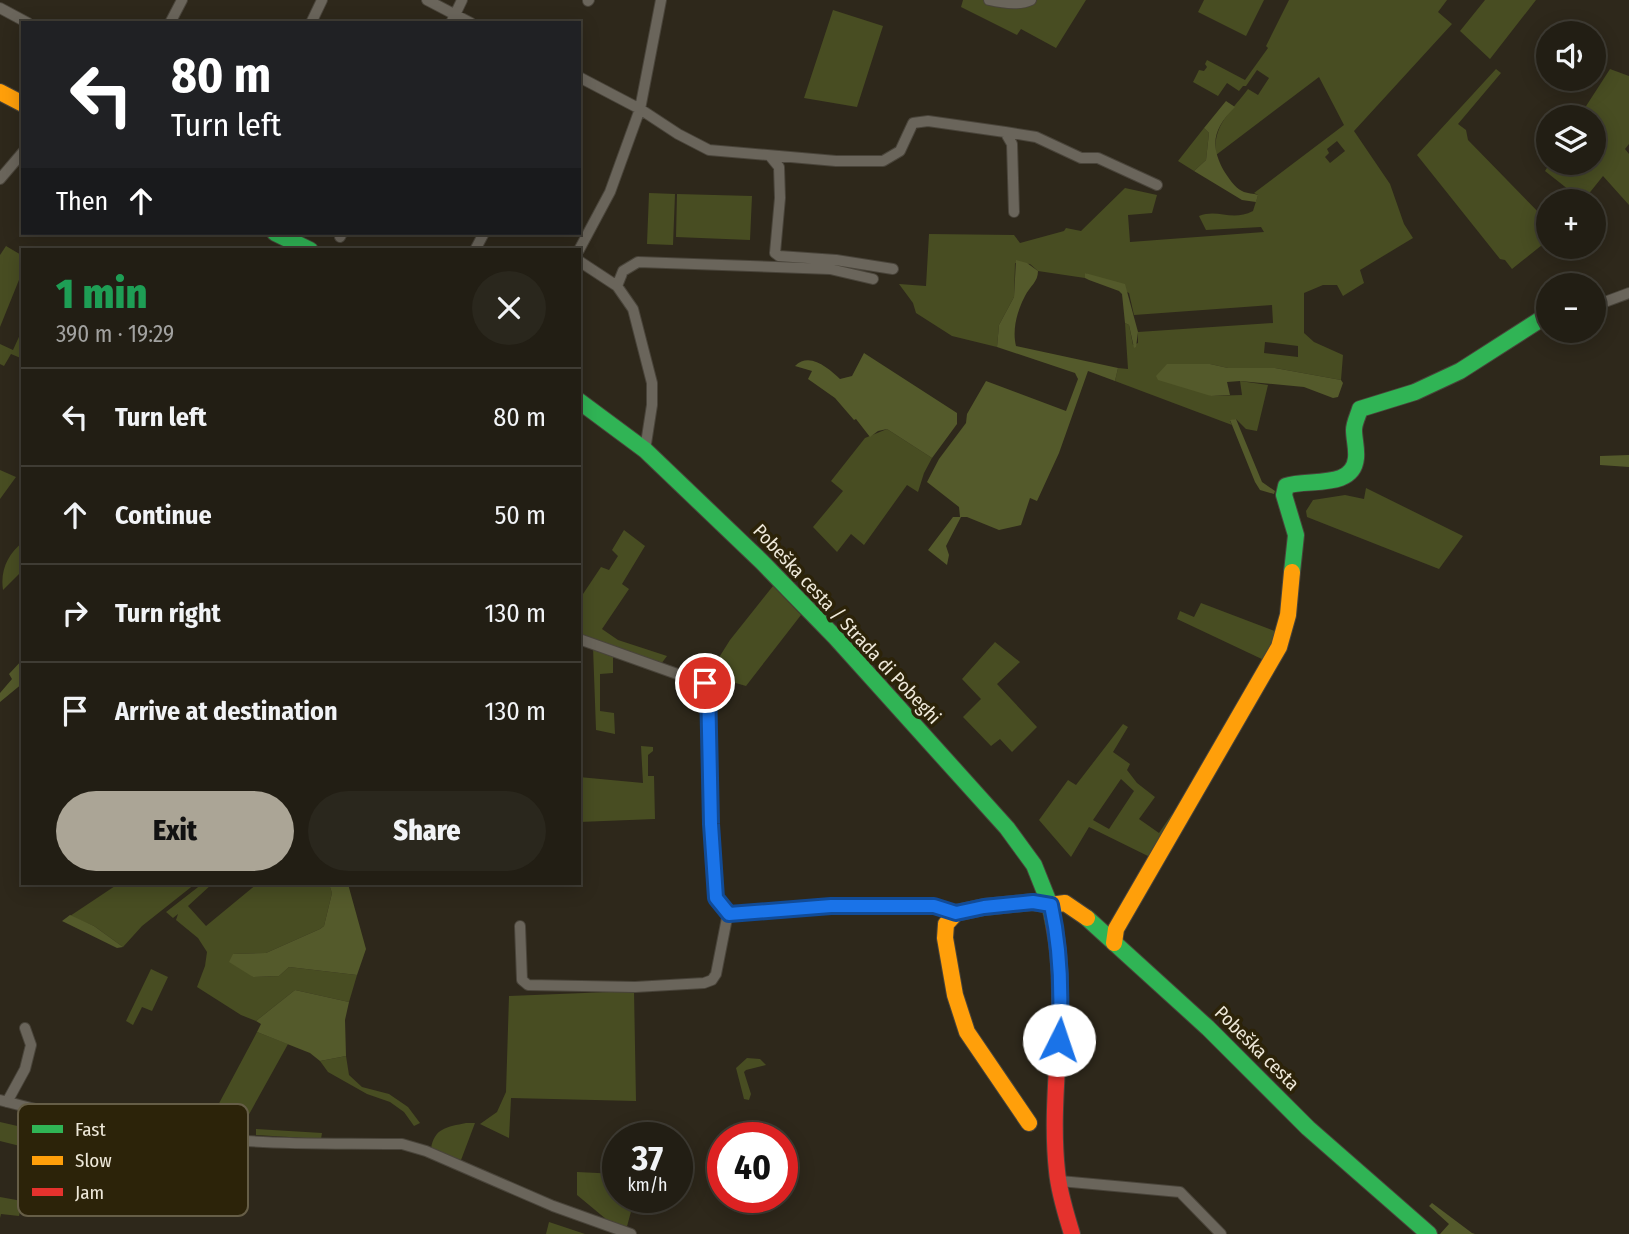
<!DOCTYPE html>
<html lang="en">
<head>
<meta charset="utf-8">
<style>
  :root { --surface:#221e14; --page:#2a271d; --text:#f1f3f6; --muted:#a2a2a0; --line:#3f3c34; --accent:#aba596 }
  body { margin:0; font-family:"Fira Sans Condensed",sans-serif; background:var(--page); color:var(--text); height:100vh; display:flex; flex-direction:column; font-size:26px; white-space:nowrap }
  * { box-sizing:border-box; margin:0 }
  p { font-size:23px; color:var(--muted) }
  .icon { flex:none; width:38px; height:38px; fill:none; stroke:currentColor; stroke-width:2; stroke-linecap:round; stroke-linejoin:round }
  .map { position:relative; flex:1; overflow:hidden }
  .panel { position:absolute; left:21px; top:248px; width:560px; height:637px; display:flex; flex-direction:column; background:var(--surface); border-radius:0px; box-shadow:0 4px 18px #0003,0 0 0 2px var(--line) }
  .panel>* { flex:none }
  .hud { position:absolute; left:21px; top:21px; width:560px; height:214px; border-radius:0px; box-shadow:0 4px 18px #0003,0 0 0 2px var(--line); background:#202124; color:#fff; overflow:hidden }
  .buttons { position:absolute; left:1536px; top:21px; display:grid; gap:14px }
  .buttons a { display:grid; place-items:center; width:70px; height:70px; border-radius:50%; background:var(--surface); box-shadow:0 4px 18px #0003,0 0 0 2px var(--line); font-size:35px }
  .speed { position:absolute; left:602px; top:1122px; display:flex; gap:14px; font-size:35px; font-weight:700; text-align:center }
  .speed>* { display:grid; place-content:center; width:91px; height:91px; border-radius:50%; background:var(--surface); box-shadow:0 4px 18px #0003,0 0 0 2px var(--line); line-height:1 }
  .speed small { font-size:18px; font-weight:400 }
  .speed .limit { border:10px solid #d22; background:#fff; color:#111 }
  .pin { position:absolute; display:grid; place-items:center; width:60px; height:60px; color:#fff; margin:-30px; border:4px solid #fff; border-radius:50%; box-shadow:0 2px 7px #0007 }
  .me { position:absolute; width:77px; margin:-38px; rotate:4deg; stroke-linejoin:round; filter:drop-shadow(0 0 5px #0008) }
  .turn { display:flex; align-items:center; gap:24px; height:147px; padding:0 35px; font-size:32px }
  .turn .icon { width:91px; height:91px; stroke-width:2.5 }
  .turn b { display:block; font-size:49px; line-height:60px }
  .then { display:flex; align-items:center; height:66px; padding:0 35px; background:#0003; gap:14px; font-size:26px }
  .round { display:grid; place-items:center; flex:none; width:74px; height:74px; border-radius:37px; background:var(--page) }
  .summary { display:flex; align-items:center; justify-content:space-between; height:119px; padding:0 35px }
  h1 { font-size:42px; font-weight:800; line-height:52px; color:#1e9e55 }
  .action { display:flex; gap:14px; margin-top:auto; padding:14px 35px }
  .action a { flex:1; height:80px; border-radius:42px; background:var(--accent); color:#111; font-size:28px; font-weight:800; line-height:80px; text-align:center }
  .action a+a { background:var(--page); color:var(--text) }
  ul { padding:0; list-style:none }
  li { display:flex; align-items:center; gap:21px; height:98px; padding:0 35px; border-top:2px solid var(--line) }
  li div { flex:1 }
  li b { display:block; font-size:26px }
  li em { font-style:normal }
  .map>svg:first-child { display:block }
  .green { fill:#484d22; fill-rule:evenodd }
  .forest { fill:#545a2b }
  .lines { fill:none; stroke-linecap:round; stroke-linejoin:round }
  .street-casing { stroke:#49443a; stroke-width:12 }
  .fast-casing { stroke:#49443a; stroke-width:18 }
  .slow-casing { stroke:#49443a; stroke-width:18 }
  .jam-casing { stroke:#49443a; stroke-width:18 }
  .street { stroke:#6a655b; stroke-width:10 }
  .fast { stroke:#30b455; stroke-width:16 }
  .slow { stroke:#ff9f0a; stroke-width:16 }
  .jam { stroke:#e5322d; stroke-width:16 }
  .route-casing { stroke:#114b97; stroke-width:18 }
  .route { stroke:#1a73e8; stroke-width:12 }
  .labels { text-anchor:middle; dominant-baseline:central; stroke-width:7; stroke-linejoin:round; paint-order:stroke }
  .street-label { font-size:19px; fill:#eee8d9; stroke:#2c2309 }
  .key { fill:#2c2309; stroke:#665e47; stroke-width:2 }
  .key-label { font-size:19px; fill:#eee8d9 }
</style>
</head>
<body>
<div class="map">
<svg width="1629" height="1234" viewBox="0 0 1629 1234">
  <rect width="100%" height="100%" fill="#2e281b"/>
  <!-- green -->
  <path class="green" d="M963,0H1086L1056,48L1021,29L1017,35L961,7Z
    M1204,0H1264L1246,36L1198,12Z
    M1289,0H1447L1438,12L1452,24L1354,131L1390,184L1404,224L1413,238L1360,270L1364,283L1343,296L1337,285H1323L1304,293V333L1314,342L1343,355L1341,380L1275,368H1228L1210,364H1167L1211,396L1242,395L1240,381L1268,385L1257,431L1246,429L1236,419L1230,421L1232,425L1115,381L1118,368L1128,369L1125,323L1129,325L1133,345L1138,343V332L1273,323L1272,305L1134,315L1129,293L1085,273V278L1038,271L1030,264L1015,263L1014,297L999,325L997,347L952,336L916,313L913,303L899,284L926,286L929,234L1014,235L1020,243L1064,231L1066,228L1081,231L1125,188L1157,195L1152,213L1128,215L1130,242L1264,232L1261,227L1206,230L1199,216C1218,208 1231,222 1253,211L1258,195L1254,193L1344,125L1319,77L1216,155C1212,125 1232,111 1248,89L1258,95L1269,78L1257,70L1246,86H1243L1239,91L1227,83L1218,96L1193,82L1199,70L1204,71L1207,67L1205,64L1207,60L1245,80L1268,48L1266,46ZM1337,141L1345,151L1330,163L1325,157L1329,153L1327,149ZM1265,342L1298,346V357L1264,353Z
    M1485,0H1536L1490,59L1460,31Z
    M833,10L883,26L857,107L804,98Z
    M1496,69L1501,73L1458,124L1466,130L1468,140L1549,223L1542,231V245L1512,269L1505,260L1500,259L1417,155Z
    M1610,69L1629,76V144L1625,149L1629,154V205L1603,176L1583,201L1545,171L1550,163H1594V117H1579Z
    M1204,128L1209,133L1206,160L1194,171L1178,161Z
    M649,193L675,194L673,245L647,244Z
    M677,194L752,196L750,240L676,237Z
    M6,246L23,256V270L0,327V255Z
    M23,328V359L11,354L4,366L0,364V344L13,350Z
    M887,429L932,458L924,473L918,492L907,485L864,545L851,534L837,552L813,527L843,491L831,481L865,438Z
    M0,470L16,477L0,499Z
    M1366,488L1463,536L1439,569L1307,517L1306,511L1313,500L1345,495L1364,499Z
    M624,530L645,546L622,584L629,589L602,629L618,640L667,656L661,664L579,637V600L601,567L609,570L618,556L612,550Z
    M23,542V570L3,590C0,570 8,554 23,542Z
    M773,586L801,615L746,686L708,675L730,640Z
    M1201,603L1277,632L1266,661L1177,619L1180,611L1194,617Z
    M995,642L1020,662L997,684L1037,727L1012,752L1000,739L991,746L963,717L981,699L962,679Z
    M593,647L613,653V673L600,674V711L614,713L615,734L596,730Z
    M1123,724L1128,727L1113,752L1130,764L1127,770L1137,783L1155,797L1139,819L1159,833L1172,814L1179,818L1154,859L1089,827L1071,857L1039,820L1068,780L1076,785ZM1121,779L1134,791L1109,829L1093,820Z
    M641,746L653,747V751L648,755V776H654L655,819L579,822V777L643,783Z
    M118,884H195L142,926L123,947L94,926L70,916Z
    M202,884H212L188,906L206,926L257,884H329L332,893L324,926L320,929L266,953L233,954L253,977L279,976L289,967L357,975L349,1002L295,990L256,1021L241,1015L197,987L205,966L207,952L198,938L176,920L178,914L173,918L166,912Z
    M151,969L168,977L152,1011L142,1007L133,1025L126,1021Z
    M634,991L636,1101L511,1098L509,1138L480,1124L497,1112L506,1092L509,996Z
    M257,1032L288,1044L242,1127L208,1124Z
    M346,1056L349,1075L362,1087L389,1094L408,1107L420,1123L414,1126L404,1112L390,1102L367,1094L328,1072L320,1061Z
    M747,1058L760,1059L766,1065L746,1070L744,1072L751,1094L749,1100L744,1099L736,1068Z
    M0,1122L48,1133L44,1152L0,1141Z
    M466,1123H475L461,1160L431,1149C434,1128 447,1127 466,1123Z
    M256,1129L322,1133L321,1139L256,1135Z
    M577,1172L618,1174V1197H635V1208H632L626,1230L612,1224L577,1195Z
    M0,1197L22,1201L19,1216L1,1214L0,1218Z
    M549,1222L585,1234H546Z"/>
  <!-- forest -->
  <path class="forest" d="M1226,101L1235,107C1214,128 1209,144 1224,171C1228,177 1235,188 1242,191C1247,194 1254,193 1258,195L1256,202L1242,200L1194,171L1206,160L1209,133L1204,128Z
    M1016,260L1027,263L1038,271C1038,282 1030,286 1025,296C1017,311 1012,330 1016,346L1118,368L1115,381L1088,371L1059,453L1037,501L1030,498L1021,525L999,530L967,517H961L946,546L949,555L947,565L928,550L953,517H960L959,507L927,482L939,459L966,423L967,414L986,381L1066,411L1078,379L1075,373L997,347L999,325L1014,297Z
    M1085,273L1125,284L1138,332L1136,347L1134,348L1129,325L1125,323L1122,294L1119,291L1089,280L1085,278Z
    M864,353L957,413V424L932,458L887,429L878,431L870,437L856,419L854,420L835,398L808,379L812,371L795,366C810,351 829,369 840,379L852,376Z
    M1167,364H1210L1228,368H1275L1341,380L1343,383L1338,397L1333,398L1304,387L1240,381L1227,382L1230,395L1211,396L1158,380L1156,376Z
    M1236,419L1262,482L1275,491L1274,494L1260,490L1255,482L1230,420Z
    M1629,455V467L1600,465V456Z
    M23,659V683L0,702V693L12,679L9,674Z
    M329,884H348L366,949L357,975L289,967L279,976L253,977L229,962L233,954L266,953L320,929L324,926L332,893Z
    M70,915L94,926L123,947L117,948L62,921Z
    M295,990L349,1002L345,1020L346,1056L320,1061L310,1053L257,1032L261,1024L256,1021Z
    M1432,1203L1472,1233L1475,1234H1440L1449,1224L1429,1206Z"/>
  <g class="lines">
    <!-- street casing -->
    <g class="street-casing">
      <path id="street" d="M427,0L471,23
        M989,0C1002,3 1019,6 1031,0
        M588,1L589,0
        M0,8L28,23
        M170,23L182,0
        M311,23L322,0
        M451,23L462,0
        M579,77L640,109L678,134L709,150L836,161H883L900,151L913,123L928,121L1005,132L1012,144L1014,212
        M1005,132L1036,137L1081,158H1098L1157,185
        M770,156L779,167L780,198L775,253L779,256L836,260L893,269
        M0,179L23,152
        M340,237L342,233
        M475,250L484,233
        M579,250L610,192L640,109L661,0
        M579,261L617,286L633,309L652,383V405L645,450
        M617,286L623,271L638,262L830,269L873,279
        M1594,306L1629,293
        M728,913L831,906H934L956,913
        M520,926L522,980L528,985L635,987L704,983L712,980L716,974L728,913L716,898L711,824L708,685L579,639
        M0,1100C81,1122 164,1135 247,1141C299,1145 351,1143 402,1144L426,1151L553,1206L631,1234
        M7,1102L25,1069L31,1045L25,1028
        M1060,1181L1180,1192L1221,1234"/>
    </g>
    <!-- fast casing -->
    <g class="fast-casing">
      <path id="fast" d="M275,233L310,250
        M579,401L645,450L762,562L835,637L1007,828L1034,865L1050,905L1054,925
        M1292,572L1296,535L1284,495L1286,486C1307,478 1353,490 1356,458C1357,448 1354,439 1354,430C1354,423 1358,416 1360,409L1415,392L1460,371L1549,314
        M1087,918L1208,1028L1308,1128L1429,1234"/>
    </g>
    <!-- slow casing -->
    <g class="slow-casing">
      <path id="slow" d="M0,92L23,104
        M1114,943L1116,929L1279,647L1288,615L1292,572
        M1029,1123L967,1032L955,995L945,938L946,924L956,913L984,907L1033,902L1051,905L1065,903L1087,918"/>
    </g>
    <!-- jam casing -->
    <g class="jam-casing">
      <path id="jam" d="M1054,925C1070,1007 1048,1090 1057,1171C1059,1193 1066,1214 1072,1234"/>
    </g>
    <!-- street -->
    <use href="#street" class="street"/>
    <!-- fast -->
    <use href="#fast" class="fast"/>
    <!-- slow -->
    <use href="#slow" class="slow"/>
    <!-- jam -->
    <use href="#jam" class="jam"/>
  </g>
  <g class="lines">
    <!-- route casing -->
    <g class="route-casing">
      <path id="route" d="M705,683L708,685L711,824L716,898L729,914L831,906H934L956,913L984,907L1033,902L1051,905C1061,951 1062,994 1059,1040"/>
    </g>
    <!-- route -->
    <use href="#route" class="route"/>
  </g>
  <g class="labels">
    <!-- street labels -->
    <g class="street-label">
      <text transform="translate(847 624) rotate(47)">Pobeška cesta / Strada di Pobeghi</text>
      <text transform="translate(1257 1048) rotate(45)">Pobeška cesta</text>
    </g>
  </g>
  <!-- legend -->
  <rect x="18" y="1104" width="230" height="112" rx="10" class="key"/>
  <rect x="32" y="1125" width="31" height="8" fill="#30b455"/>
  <rect x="32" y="1156" width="31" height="9" fill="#ff9f0a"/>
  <rect x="32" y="1188" width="31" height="8" fill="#e5322d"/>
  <g class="key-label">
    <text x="75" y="1136">Fast</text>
    <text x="75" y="1167">Slow</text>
    <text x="75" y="1199">Jam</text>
  </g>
</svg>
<div class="buttons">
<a><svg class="icon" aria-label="sound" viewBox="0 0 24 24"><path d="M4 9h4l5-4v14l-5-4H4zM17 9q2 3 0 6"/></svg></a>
<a><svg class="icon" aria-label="layers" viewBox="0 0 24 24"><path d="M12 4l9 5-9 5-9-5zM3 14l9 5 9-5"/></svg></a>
<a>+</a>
<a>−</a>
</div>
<div class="speed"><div>37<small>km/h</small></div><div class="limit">40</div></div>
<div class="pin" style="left:705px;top:683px;background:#d93025"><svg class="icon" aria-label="arrive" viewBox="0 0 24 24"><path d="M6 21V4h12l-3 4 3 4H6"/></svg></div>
<svg class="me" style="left:1059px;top:1040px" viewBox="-20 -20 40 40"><circle r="19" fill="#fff"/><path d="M0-13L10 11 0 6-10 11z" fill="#1a73e8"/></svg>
<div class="hud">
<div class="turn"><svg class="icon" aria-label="left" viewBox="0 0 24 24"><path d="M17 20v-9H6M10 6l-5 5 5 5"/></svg><div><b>80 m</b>Turn left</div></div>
<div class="then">Then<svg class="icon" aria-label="ahead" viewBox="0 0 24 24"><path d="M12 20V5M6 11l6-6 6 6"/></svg></div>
</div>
<section class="panel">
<div class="summary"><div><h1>1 min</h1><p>390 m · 19:29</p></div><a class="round"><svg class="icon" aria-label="close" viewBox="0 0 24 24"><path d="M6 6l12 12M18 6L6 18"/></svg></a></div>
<ul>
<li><svg class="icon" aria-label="left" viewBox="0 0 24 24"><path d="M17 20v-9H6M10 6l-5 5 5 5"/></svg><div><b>Turn left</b></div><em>80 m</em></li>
<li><svg class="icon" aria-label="ahead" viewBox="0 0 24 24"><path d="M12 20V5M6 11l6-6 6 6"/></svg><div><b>Continue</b></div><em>50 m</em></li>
<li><svg class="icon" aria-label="right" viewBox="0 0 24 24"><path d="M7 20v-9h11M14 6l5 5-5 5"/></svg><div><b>Turn right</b></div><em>130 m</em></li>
<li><svg class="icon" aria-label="arrive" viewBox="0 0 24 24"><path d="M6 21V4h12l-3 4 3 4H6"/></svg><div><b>Arrive at destination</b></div><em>130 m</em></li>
</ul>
<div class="action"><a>Exit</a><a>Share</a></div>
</section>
</div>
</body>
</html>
